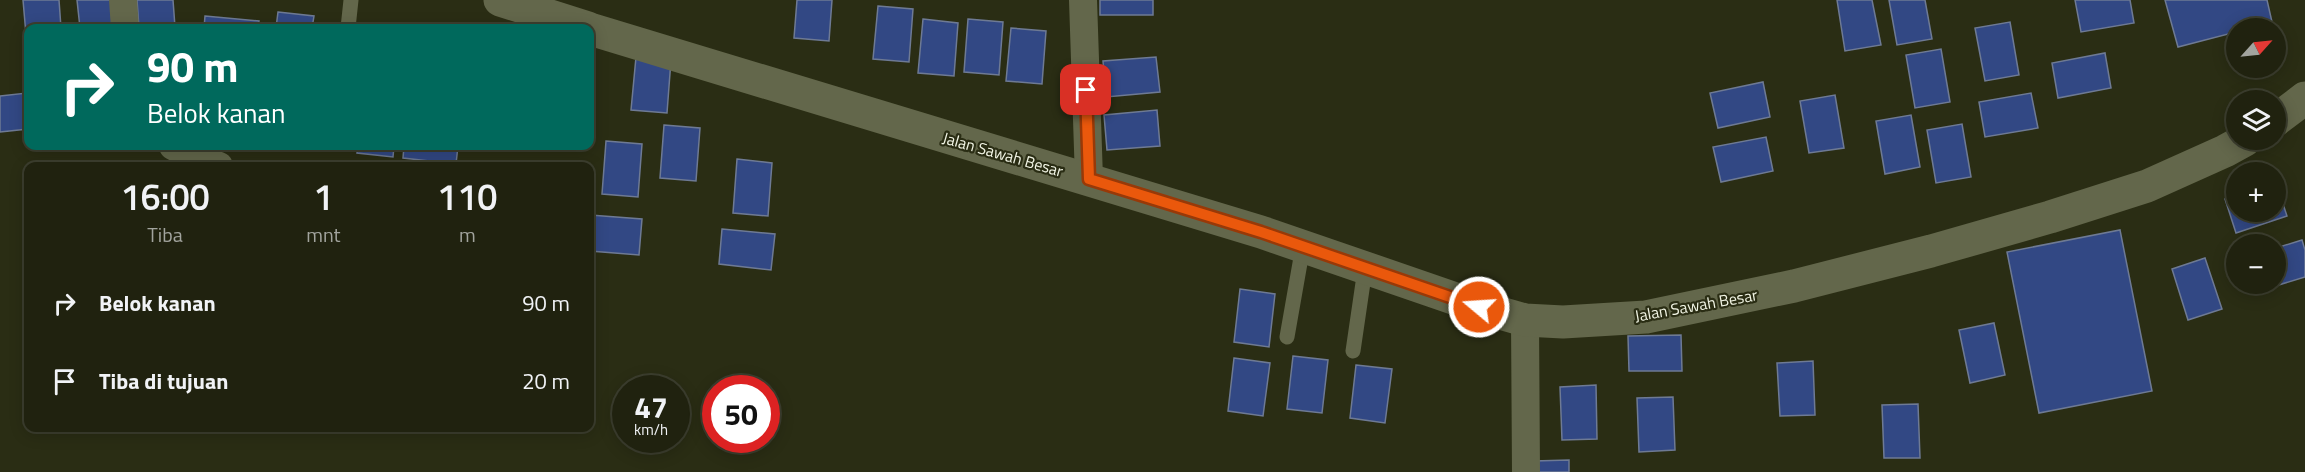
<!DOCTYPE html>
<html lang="id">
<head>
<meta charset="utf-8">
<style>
  :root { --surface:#20220f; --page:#282a18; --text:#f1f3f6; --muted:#a2a49e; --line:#3d3f2f }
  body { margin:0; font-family:"Titillium Web",sans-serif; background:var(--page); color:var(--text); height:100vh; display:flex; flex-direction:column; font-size:22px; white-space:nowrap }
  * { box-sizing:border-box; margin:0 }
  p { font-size:20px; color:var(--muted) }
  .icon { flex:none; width:33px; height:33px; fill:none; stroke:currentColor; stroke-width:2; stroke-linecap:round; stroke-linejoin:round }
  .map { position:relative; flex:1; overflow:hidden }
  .details { position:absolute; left:24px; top:162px; width:570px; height:270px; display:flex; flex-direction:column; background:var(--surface); border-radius:12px; box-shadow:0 3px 15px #0003,0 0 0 2px var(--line) }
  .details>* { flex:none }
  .banner { position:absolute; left:24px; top:24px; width:570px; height:126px; border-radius:12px; box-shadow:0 3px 15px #0003,0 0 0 2px var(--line); background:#00695c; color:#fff; overflow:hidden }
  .needle { width:39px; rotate:63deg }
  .tools { position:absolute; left:2226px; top:18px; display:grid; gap:12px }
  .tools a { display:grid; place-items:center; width:60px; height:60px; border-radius:50%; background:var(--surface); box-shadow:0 3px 15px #0003,0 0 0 2px var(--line); font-size:30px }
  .speed { position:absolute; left:612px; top:375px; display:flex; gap:12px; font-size:30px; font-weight:700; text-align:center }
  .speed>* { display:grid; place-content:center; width:78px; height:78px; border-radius:50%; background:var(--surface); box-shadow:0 3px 15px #0003,0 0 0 2px var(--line); line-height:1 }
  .speed small { font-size:15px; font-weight:400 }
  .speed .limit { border:9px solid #d22; background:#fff; color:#111 }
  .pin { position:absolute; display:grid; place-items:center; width:51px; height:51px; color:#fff; margin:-26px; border-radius:12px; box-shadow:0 3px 9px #0006 }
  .me { position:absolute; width:66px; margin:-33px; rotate:288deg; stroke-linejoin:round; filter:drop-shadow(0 0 4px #0008) }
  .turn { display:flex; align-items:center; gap:21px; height:126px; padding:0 24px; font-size:27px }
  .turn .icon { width:78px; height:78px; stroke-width:2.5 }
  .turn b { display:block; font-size:42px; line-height:51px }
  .eta { display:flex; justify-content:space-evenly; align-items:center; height:102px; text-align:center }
  .eta b { font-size:36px; font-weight:600; line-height:42px }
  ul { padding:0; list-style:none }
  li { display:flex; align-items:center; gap:18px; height:78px; padding:0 24px }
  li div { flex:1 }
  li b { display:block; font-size:22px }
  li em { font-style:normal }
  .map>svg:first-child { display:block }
  .building { fill:#324884; stroke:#6e7a94; stroke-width:1.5 }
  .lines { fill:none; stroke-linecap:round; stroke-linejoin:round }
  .service { stroke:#63674b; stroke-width:15 }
  .minor { stroke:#63674b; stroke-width:28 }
  .secondary { stroke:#63674b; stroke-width:33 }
  .route-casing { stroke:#983908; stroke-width:15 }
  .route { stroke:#ea580c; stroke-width:10 }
  .labels { text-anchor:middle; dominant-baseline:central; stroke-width:4.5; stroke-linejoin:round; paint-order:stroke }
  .street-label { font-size:16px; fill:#f2f5e5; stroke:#2a2d14 }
</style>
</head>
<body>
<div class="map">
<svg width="2305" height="472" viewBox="0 0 2305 472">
  <rect width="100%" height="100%" fill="#2a2d14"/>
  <!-- building -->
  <path class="building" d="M23,0H59L61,28H28L27,46Z
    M77,0H113L115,28H80Z
    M137,0H173L175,27L139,28Z
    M797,0H832L829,41L794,38Z
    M1100,0H1153V15H1100Z
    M1837,0H1872L1881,45L1845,51Z
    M1889,0H1925L1932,39L1897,45Z
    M2075,0H2130L2134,23L2081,32Z
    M2165,0H2267L2272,22L2248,28H2236V32L2178,47Z
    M878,6L913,9L909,62L873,59Z
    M278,12L314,16L312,28H276Z
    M205,16L259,21L258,28H204Z
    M923,19L958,23L954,76L918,73Z
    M968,19L1003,22L999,75L964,72Z
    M2010,22L2019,75L1985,81L1975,28Z
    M1011,28L1046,31L1042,84L1006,81Z
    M1941,49L1950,102L1915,108L1906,55Z
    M2105,53L2111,88L2058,98L2052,63Z
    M636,57L671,60L667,113L631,110Z
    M1156,57L1160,92L1106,97L1103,61Z
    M1763,82L1770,117L1718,128L1710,93Z
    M27,93L28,129L0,132V96Z
    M2031,93L2038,128L1985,137L1979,102Z
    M1835,95L1844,148L1809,153L1800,101Z
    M1157,110L1160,146L1107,150L1104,115Z
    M1911,115L1920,167L1885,174L1876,121Z
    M1962,124L1971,177L1936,183L1927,130Z
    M664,125L700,128L696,181L660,178Z
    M1766,137L1773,171L1721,182L1713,147Z
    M606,141L642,144L638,197L602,194Z
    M358,146H394L393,157L357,153Z
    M404,146H458L456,164L403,158Z
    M737,159L772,163L768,216L733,213Z
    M2276,183L2287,216L2236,233L2225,199L2236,195V212H2276Z
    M590,215L642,219L639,255L590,251Z
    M722,229L775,234L771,270L719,264Z
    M2120,230L2152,391L2039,413L2007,252Z
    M2302,240L2305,250V277L2262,290L2260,284H2276V248Z
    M2205,258L2222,309L2188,320L2172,269Z
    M1240,289L1275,294L1269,347L1234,342Z
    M1994,323L2005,375L1970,383L1959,330Z
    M1681,335L1682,371H1629L1628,336Z
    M1293,356L1328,360L1322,413L1287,409Z
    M1234,358L1270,363L1263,416L1228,411Z
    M1813,361L1815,415L1780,416L1777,363Z
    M1356,365L1392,369L1385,423L1350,418Z
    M1596,385L1597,439L1562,440L1560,387Z
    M1673,397L1675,450L1639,452L1637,398Z
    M1918,404L1920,458H1884L1882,405Z
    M1569,460V472H1534V461Z"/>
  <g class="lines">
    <!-- service -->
    <path class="service" d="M348,28L351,0
      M1287,337L1303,246
      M1353,351L1365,269"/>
    <!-- minor -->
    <path class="minor" d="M123,0L125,28
      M1083,0L1089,179
      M173,146L192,156L219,166
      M1525,320L1526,472"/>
    <!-- secondary -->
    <path class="secondary" d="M500,0L588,28
      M590,29L1261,232L1479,307L1525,320L1563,322L1646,317L1794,286L1931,251L2050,217L2147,186L2225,151L2245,140
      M2276,120L2305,98"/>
  </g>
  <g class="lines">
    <!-- route casing -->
    <g class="route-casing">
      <path id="route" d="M1086,90L1089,179L1261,232L1479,307"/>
    </g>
    <!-- route -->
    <use href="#route" class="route"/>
  </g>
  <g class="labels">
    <!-- street labels -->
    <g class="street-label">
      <text transform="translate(1003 154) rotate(16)">Jalan Sawah Besar</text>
      <text transform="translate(1696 305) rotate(-10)">Jalan Sawah Besar</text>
    </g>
  </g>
</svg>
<div class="tools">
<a><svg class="needle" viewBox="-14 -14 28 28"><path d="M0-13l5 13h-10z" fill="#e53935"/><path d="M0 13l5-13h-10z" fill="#a2a49e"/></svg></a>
<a><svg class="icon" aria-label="layers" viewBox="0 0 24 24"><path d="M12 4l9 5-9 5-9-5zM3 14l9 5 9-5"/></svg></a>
<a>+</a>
<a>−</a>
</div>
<div class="speed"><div>47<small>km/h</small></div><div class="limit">50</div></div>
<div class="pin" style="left:1086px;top:90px;background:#d93025"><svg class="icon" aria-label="arrive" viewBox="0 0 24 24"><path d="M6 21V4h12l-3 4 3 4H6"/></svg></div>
<svg class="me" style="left:1479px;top:307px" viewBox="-20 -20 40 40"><circle r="17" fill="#ea580c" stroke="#fff" stroke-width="3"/><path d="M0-11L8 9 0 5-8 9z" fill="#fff"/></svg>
<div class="banner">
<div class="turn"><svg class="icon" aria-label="right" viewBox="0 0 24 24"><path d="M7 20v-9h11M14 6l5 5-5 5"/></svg><div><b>90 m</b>Belok kanan</div></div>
</div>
<section class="details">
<div class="eta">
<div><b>16:00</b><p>Tiba</p></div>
<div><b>1</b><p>mnt</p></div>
<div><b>110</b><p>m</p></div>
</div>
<ul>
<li><svg class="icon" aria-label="right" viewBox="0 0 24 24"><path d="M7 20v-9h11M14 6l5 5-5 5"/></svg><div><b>Belok kanan</b></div><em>90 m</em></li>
<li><svg class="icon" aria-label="arrive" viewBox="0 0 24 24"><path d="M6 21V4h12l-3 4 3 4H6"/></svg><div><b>Tiba di tujuan</b></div><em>20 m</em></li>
</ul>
</section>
</div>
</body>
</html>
